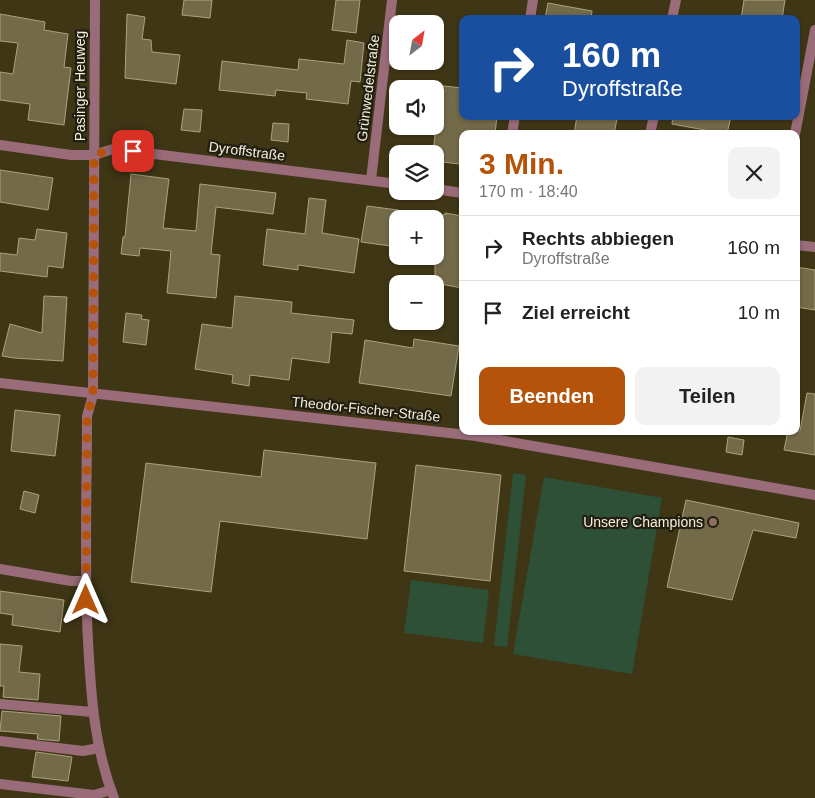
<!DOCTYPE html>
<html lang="de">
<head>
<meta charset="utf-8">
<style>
  :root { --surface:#fff; --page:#f2f2f2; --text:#222; --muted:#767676; --line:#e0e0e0; --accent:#b45309 }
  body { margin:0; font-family:Arial,sans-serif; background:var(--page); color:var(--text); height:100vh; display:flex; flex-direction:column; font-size:19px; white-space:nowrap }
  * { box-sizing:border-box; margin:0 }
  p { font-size:16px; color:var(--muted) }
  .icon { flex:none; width:28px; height:28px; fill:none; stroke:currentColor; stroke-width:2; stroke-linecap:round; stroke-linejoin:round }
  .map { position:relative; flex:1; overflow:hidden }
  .side { position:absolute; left:459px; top:130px; width:341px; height:305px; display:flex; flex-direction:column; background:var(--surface); border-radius:10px; box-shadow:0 1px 4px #0004 }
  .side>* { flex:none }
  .hud { position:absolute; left:459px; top:15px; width:341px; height:105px; border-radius:10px; box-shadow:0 1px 4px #0004; background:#1a4fa0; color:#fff; overflow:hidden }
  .needle { width:32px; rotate:31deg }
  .fabs { position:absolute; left:389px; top:15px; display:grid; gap:10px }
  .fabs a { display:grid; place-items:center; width:55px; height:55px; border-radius:10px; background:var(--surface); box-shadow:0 1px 4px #0004; font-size:25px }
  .pin { position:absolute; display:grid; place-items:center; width:42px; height:42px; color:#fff; margin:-21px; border-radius:10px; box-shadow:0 2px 8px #0006 }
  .me { position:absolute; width:55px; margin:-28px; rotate:0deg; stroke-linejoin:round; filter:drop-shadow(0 0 4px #0008) }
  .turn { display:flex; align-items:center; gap:18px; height:105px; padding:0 20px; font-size:22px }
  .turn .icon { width:65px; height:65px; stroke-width:2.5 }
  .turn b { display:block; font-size:35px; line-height:42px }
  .round { display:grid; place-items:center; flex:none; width:52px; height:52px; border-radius:10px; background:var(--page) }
  .summary { display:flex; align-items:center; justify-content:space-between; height:85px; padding:0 20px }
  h1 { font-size:30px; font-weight:800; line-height:38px; color:var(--accent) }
  .primary-button { display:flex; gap:10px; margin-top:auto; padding:10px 20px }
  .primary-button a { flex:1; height:58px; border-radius:10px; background:var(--accent); color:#fff; font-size:20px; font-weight:800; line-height:58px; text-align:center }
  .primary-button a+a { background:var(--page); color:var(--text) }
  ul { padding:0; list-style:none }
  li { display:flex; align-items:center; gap:15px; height:65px; padding:0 20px; border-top:1px solid var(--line) }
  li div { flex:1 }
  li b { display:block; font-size:19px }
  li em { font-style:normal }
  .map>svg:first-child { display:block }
  .green { fill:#2e5036 }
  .building { fill:#736a49; stroke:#aba27f }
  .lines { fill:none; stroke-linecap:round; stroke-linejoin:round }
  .lane { stroke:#9a6b79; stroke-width:10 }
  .street { stroke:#9a6b79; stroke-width:10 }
  .route { stroke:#b45309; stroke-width:9; stroke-dasharray:0 16.2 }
  .education-dot { fill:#8d6e63; stroke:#221e10; stroke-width:2 }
  .labels { text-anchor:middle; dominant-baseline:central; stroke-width:4.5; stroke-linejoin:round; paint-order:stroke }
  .street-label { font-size:14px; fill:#f3efdc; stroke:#221e10 }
  .poi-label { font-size:14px; fill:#f3efdc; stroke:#221e10; text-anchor:end }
</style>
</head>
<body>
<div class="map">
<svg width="815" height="798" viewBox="0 0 815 798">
  <rect width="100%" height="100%" fill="#3f3616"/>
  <!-- green -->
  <path class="green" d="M513,473L526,475L507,647L494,646Z
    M544,477L662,498L632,674L513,654Z
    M411,580L489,590L483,643L404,633Z"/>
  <!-- building -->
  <path class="building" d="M184,0H212L210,18L182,15Z
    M336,0H360L356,33L332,30Z
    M744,0H785L782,19H741Z
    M548,3L592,11L591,19H545Z
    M0,14L45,22L44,30L68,34L64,67L71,68L64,125L28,120L30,104L0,100V72L13,74L18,43L0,41Z
    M127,14L145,17L142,39L151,40L152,52L180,55L176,84L125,78Z
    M347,40L364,43L360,82L351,81L348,104L306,99L307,93L276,90L275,96L219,90L222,61L298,70L299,59L344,64Z
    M435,85L462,88V116H497L495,134H462L459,164L435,161V154H433L437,114H435Z
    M184,109L202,110L200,132L181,130Z
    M577,116H602L617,119L614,134H574Z
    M673,116H731L727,134L672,124Z
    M273,123L289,124L288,142L271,140Z
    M0,170L53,178L48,210L0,202Z
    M131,174L169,179L163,228L196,231L200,184L276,193L273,214L216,207L211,254L220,255L216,298L167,293L171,251L140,248L139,256L121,254L123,237H125Z
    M309,198L326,200L322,233L359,239L354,273L298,265V270L263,265L267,229L305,234Z
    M367,206L398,210V247L361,242Z
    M445,213L462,216V288L435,283V214L445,215Z
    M37,229L67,233L63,268L48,266L47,277L0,271V253L17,255L19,238L35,240Z
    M796,267L815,270V310L796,307Z
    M44,296L67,297L63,361L14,358L2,356L10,324L42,333Z
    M235,296L292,302L291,313L354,320L352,334L332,332L329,363L292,358L289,380L250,375L249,386L232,383L233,375L195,369L202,324L232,328Z
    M126,313L142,315L141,319L149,320L146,345L123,342Z
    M414,339L459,346L451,396L359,383L365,340L413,348Z
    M807,393L815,394V455L784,450L788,431H800Z
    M15,410L60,415L55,456L11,451Z
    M728,437L744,440L742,455L726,452Z
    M264,450L376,463L367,539L220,521L211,592L131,582L146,463L261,477Z
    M416,465L501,475L490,581L404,571Z
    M24,491L39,495L35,513L20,509Z
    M686,500L799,523L796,538L753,530L732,600L667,587Z
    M0,591L64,600L60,632L12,625L13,615L0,613Z
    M0,644L22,646L19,672L40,674L38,700L3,697L4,686H0Z
    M2,711L61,716L59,741L37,739L38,734L0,731Z
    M36,752L72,757L68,781L32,777Z"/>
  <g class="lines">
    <!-- lane -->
    <path class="lane" d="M530,19L533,0
      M672,19L676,0
      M512,134L515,116
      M650,134L654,116
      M795,134L815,30
      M0,704L92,712
      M0,741L83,751L99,748
      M0,784L94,795L111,790"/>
    <!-- street -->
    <path class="street" d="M95,0L93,395L87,416C87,491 84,566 88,641C91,695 94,747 114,798
      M0,145L71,155H94L113,149L398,184
      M371,180L392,0
      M435,189L462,193
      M796,245L815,247
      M0,383L476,436L815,495
      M0,569L71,581H86"/>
  </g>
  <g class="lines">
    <!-- route -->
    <path class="route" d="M86,600L87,416L93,395L94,155L113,149L133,151"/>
  </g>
  <!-- markers -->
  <circle class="education-dot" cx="713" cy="522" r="5"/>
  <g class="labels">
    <!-- street labels -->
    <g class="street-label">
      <text transform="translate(80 86) rotate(-90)">Pasinger Heuweg</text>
      <text transform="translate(368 88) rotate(-83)">Grünwedelstraße</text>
      <text transform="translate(247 151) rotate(7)">Dyroffstraße</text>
      <text transform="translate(366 409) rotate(6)">Theodor-Fischer-Straße</text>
    </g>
    <!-- poi labels -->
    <g class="poi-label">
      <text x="703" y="522">Unsere Champions</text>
    </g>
  </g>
</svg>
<div class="fabs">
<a><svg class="needle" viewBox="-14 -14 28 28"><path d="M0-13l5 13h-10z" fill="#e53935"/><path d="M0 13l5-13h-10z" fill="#767676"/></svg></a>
<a><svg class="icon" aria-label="sound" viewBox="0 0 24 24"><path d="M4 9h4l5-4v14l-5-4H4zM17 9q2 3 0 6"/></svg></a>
<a><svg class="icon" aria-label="layers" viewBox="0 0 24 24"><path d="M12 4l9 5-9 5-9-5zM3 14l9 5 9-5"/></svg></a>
<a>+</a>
<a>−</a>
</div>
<div class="pin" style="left:133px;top:151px;background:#d93025"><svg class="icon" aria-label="arrive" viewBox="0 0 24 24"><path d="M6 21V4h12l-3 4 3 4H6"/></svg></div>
<svg class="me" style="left:86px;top:600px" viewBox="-20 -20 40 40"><path d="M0-17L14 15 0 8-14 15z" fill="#b45309" stroke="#fff" stroke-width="4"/></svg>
<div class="hud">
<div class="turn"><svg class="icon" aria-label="right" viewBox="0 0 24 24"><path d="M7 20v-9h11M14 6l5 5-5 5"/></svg><div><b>160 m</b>Dyroffstraße</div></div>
</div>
<section class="side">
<div class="summary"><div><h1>3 Min.</h1><p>170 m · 18:40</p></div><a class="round"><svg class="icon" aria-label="close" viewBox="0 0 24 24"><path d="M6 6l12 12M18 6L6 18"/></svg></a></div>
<ul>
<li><svg class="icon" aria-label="right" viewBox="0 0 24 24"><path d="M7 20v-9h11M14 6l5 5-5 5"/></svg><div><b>Rechts abbiegen</b><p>Dyroffstraße</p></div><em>160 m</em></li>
<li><svg class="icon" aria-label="arrive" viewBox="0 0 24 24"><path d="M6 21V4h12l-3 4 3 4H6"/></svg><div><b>Ziel erreicht</b></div><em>10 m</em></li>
</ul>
<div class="primary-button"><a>Beenden</a><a>Teilen</a></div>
</section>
</div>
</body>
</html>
